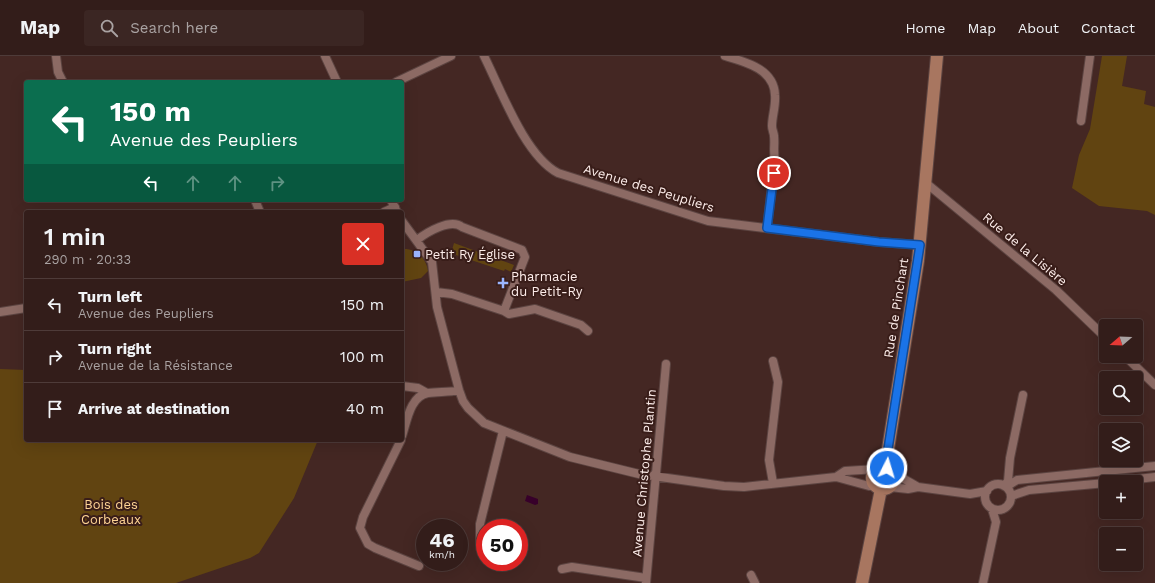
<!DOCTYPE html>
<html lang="en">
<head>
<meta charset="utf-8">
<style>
  :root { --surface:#331d1a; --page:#3b2623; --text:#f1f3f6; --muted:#a9a2a2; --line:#4e3b39 }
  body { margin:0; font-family:"Work Sans",sans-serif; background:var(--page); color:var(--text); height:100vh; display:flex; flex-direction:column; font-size:15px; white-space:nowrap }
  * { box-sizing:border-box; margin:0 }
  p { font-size:13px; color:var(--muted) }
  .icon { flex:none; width:22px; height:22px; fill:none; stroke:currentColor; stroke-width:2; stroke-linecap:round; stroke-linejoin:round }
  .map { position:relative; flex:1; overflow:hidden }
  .details { position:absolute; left:24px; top:154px; width:380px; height:232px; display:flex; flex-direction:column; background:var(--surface); border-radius:4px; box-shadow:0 4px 16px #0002,0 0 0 1px var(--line) }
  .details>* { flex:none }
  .top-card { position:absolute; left:24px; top:24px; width:380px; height:122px; border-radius:4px; box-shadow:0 4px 16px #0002,0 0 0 1px var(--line); background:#0b6e4f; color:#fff; overflow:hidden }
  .needle { width:26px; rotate:251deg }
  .fabs { position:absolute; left:1099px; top:263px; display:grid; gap:8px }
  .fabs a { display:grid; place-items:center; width:44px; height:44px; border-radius:4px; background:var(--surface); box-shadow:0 4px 16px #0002,0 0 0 1px var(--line); font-size:20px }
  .speed { position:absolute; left:416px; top:463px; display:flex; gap:8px; font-size:20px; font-weight:700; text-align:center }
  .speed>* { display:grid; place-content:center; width:52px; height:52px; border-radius:50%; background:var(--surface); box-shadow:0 4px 16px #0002,0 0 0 1px var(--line); line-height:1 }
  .speed small { font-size:10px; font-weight:400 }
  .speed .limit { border:6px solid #d22; background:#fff; color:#111 }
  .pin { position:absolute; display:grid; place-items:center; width:34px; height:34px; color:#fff; margin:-17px; border:2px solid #fff; border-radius:50%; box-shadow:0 1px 4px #0007 }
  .me { position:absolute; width:44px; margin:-22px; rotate:5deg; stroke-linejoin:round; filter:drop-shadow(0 0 3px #0008) }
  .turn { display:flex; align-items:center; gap:14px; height:84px; padding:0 20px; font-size:18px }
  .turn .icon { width:52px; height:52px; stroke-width:2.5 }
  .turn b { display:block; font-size:28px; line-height:34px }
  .lanes { display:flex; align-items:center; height:38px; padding:0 20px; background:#0003; justify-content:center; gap:20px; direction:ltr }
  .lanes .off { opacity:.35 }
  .round { display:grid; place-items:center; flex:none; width:42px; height:42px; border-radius:4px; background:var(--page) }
  .summary { display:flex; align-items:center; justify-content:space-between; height:68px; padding:0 20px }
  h1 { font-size:24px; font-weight:600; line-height:30px }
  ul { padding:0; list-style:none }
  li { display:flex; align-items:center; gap:12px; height:52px; padding:0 20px; border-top:1px solid var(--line) }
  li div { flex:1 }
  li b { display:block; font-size:15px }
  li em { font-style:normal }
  header { display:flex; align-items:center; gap:24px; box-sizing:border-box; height:56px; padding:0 20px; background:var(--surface); border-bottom:1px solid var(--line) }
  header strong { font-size:19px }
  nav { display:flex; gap:22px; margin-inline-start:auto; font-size:14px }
  .search { width:280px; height:36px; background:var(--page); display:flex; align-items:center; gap:10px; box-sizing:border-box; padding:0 14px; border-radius:4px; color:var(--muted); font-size:15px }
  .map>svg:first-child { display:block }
  .green { fill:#614411 }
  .water { fill:#37002a }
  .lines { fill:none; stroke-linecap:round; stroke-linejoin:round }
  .street-casing { stroke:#5c4441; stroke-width:10 }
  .secondary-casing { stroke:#5c4441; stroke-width:14 }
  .street { stroke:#8c6a64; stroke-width:8 }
  .secondary { stroke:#a87660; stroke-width:12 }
  .route-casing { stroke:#114b97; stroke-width:10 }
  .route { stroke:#1a73e8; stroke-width:7 }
  .poi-dot { fill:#9bb5fd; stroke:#391d19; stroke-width:1.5 }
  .labels { text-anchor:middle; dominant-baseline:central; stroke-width:4; stroke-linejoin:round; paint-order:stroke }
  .street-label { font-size:13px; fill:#fdedea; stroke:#391d19 }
  .poi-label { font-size:13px; fill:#fdedea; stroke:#391d19; text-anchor:start }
  .park-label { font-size:13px; fill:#fed394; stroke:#391d19 }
</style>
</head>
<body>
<header>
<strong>Map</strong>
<div class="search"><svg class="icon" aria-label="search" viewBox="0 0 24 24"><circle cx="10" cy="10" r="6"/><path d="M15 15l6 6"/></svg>Search here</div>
<nav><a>Home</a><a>Map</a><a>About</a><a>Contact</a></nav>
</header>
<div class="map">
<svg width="1155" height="527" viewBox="0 0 1155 527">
  <rect width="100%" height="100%" fill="#442723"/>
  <!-- green -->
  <path class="green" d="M1102,0H1127L1122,30L1146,35L1144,48L1155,51V159L1147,155L1099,150L1072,132L1079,99L1090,73Z
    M454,187L514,209L511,216L505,213L504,215L456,199V196L452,194Z
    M402,189L404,193C417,193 426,202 428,215L421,222L402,226Z
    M0,313L26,314V384H318L294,442L259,497L250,502L176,527H0Z"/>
  <!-- water -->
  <path class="water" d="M527,439L538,443V448L535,449L525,445Z"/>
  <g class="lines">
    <!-- street casing -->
    <g class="street-casing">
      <path id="street" d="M56,0L58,16L63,26
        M325,0L337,26
        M484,0C501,34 525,100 558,117L708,165L879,186L920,189
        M725,0C746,6 774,13 775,39C776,50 772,60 772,70C772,74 774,77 774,80C775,89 773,95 775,104L767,172
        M396,26L451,0
        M1081,65L1090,0
        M926,127L1056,234L1106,282
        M255,144L260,156
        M391,144L397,156
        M384,156L395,151
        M402,165L432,206L437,251L459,334L463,345L468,352L484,367L570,401L639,418L724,430L744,431L836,421L869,430H875
        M417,184C427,176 451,162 462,171L522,194L525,201L504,255
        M436,236L452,238L504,255L509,258L535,253L581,269L588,275
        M0,256L26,252
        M1125,300L1155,329
        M773,305L778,326L769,404L773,427
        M402,330L418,332L427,337
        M402,380C407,365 410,340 428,337C439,335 448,337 459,334
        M401,384L363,461L360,472L368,488L375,492L419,510
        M892,416L918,431L970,438L987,435
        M836,421L845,415L877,413
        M1111,426L1155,421
        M985 441a13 13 0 1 1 26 0a13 13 0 1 1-26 0Z
        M1004,430L1008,425L1010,402L1023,339
        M890,431L908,433L918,431
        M1006,431L1017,424L1155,410
        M1011,440L1029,434L1106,427
        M485,495L482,493L480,486V468L503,375
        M562,513L572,511L646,522
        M751,519L755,527
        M646,527L666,308
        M983,527L996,466L992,453"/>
    </g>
    <!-- secondary casing -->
    <g class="secondary-casing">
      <path id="secondary" d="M872 422a11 11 0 1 1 22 0a11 11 0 1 1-22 0Z
        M885,412L918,205L937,0
        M862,527L881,433"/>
    </g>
    <!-- street -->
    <use href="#street" class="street"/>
    <!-- secondary -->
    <use href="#secondary" class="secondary"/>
  </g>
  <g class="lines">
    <!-- route casing -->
    <g class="route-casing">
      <path id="route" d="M774,117L767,172L879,186L920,189L885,412H887"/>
    </g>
    <!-- route -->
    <use href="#route" class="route"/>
  </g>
  <!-- markers -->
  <g class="poi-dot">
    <rect x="413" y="194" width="8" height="8" rx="2"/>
    <path d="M501 221h4v4h4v4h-4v4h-4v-4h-4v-4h4z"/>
  </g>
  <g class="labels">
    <!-- street labels -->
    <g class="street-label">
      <text transform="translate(649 132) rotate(17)">Avenue des Peupliers</text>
      <text transform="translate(1025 193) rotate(40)">Rue de la Lisière</text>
      <text transform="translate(896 252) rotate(-81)">Rue de Pinchart</text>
      <text transform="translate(644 417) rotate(-85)">Avenue Christophe Plantin</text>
    </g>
    <!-- poi labels -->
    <g class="poi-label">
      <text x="425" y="198">Petit Ry Église</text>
      <text x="511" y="220">Pharmacie<tspan x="511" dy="15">du Petit-Ry</tspan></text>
    </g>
    <!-- park labels -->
    <g class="park-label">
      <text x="111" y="448">Bois des<tspan x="111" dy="15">Corbeaux</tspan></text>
    </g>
  </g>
</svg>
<div class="fabs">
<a><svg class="needle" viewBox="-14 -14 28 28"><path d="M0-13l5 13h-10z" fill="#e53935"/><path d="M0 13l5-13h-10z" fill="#a9a2a2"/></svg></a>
<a><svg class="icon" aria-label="search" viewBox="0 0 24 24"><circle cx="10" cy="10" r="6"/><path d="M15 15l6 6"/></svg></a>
<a><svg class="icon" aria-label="layers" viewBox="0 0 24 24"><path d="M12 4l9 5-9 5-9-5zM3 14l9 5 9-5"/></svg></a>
<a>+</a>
<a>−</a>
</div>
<div class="speed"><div>46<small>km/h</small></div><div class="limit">50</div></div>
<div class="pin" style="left:774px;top:117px;background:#d93025"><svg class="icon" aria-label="arrive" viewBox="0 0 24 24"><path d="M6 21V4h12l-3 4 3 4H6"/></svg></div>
<svg class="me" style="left:887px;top:412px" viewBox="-20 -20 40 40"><circle r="17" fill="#1a73e8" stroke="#fff" stroke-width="3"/><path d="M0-11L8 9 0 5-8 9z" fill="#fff"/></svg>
<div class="top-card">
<div class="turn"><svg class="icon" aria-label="left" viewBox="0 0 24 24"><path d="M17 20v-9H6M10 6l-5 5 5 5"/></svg><div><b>150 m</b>Avenue des Peupliers</div></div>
<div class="lanes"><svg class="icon" aria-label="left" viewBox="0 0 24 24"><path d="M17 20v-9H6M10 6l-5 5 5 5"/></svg><svg class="icon off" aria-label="ahead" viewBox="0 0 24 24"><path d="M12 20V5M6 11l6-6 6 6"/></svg><svg class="icon off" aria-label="ahead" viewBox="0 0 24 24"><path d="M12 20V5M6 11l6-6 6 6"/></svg><svg class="icon off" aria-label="right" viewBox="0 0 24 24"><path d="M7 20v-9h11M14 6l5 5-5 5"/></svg></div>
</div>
<section class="details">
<div class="summary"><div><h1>1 min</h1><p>290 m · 20:33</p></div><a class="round" style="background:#d93025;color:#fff"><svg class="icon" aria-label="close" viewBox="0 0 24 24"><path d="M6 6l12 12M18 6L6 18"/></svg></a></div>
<ul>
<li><svg class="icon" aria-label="left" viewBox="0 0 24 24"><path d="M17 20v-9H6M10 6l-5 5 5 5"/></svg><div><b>Turn left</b><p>Avenue des Peupliers</p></div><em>150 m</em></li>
<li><svg class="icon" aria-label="right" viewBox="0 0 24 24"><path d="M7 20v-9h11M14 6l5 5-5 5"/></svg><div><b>Turn right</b><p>Avenue de la Résistance</p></div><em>100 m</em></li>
<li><svg class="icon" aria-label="arrive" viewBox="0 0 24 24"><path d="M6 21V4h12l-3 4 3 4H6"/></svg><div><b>Arrive at destination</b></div><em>40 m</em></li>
</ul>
</section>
</div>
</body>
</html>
